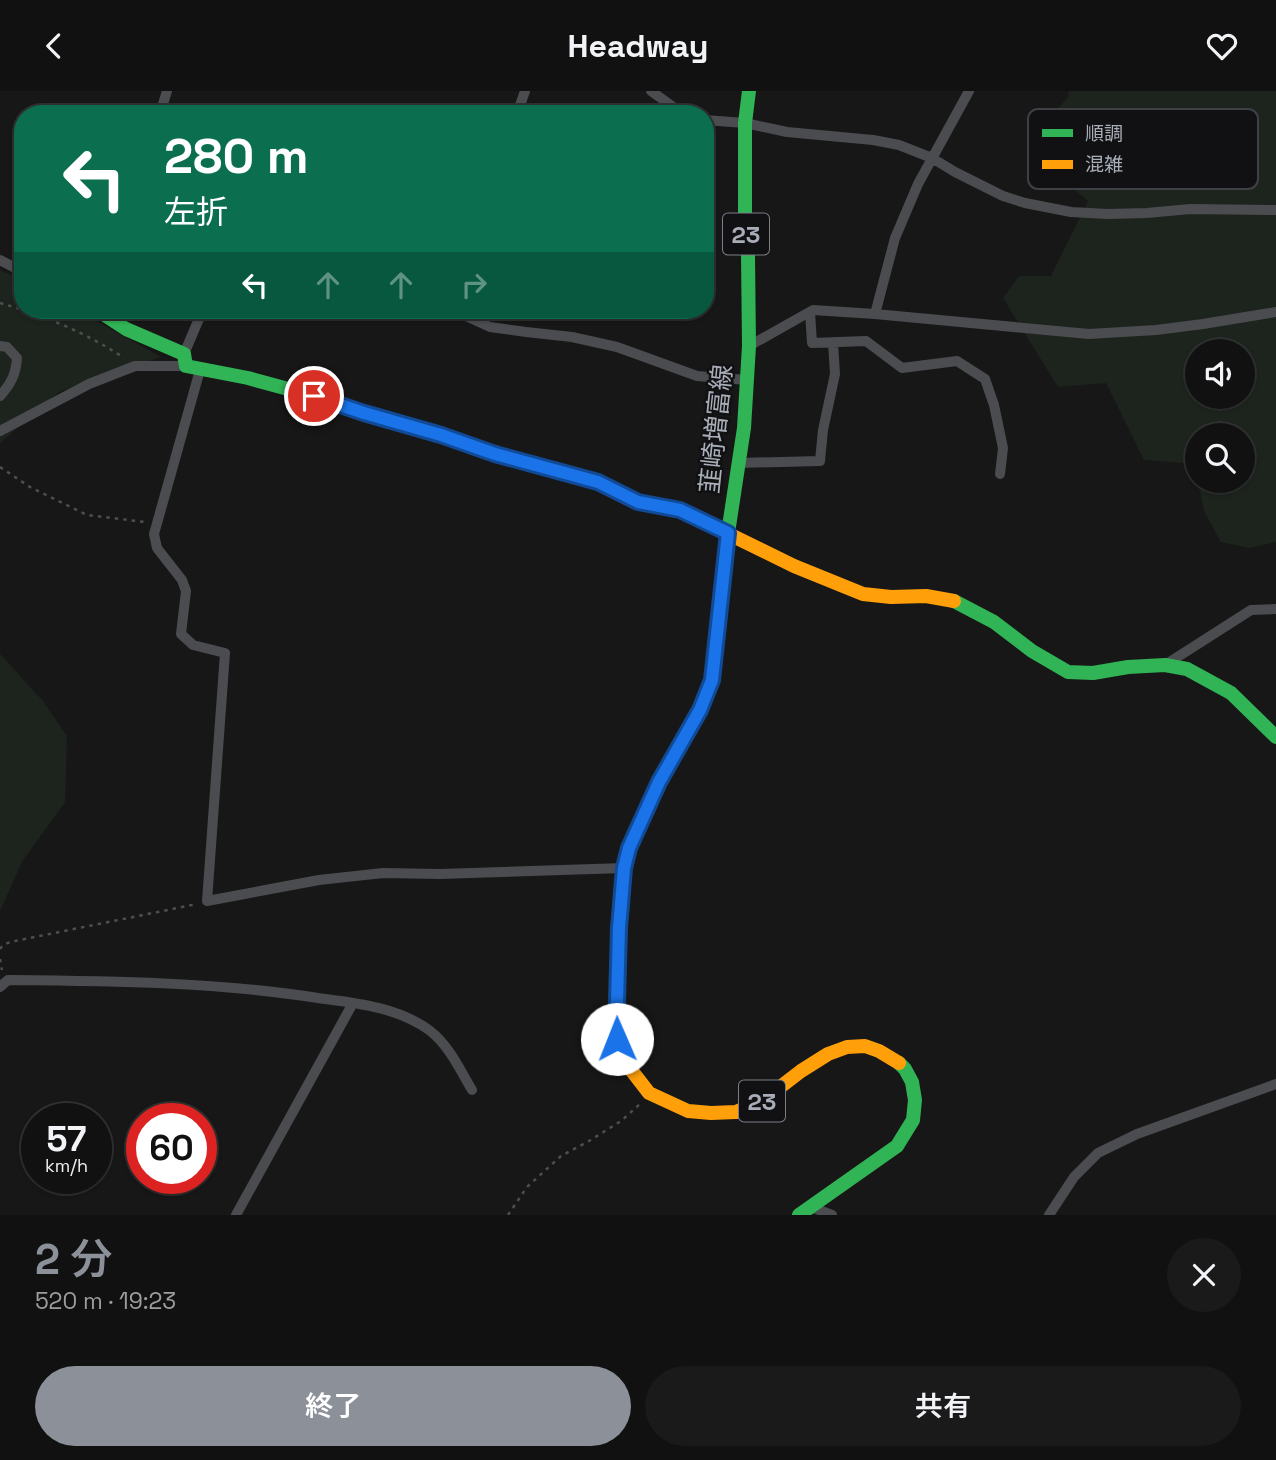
<!DOCTYPE html>
<html lang="ja">
<head>
<meta charset="utf-8">
<style>
  :root { --surface:#111; --page:#1a1a1a; --text:#f1f3f6; --muted:#9c9d9f; --line:#303131; --accent:#8c9099 }
  body { margin:0; font-family:"Space Grotesk","Noto Sans JP",sans-serif; background:var(--page); color:var(--text); height:100vh; display:flex; flex-direction:column; font-size:26px; white-space:nowrap }
  * { box-sizing:border-box; margin:0 }
  p { font-size:23px; color:var(--muted) }
  .icon { flex:none; width:38px; height:38px; fill:none; stroke:currentColor; stroke-width:2; stroke-linecap:round; stroke-linejoin:round }
  .map { position:relative; height:1124px; overflow:hidden }
  .panel { display:flex; flex-direction:column; background:var(--surface); flex:1 }
  .panel>* { flex:none }
  .hud { position:absolute; left:14px; top:14px; width:700px; height:214px; border-radius:28px; box-shadow:0 2px 5px #0004,0 0 0 2px var(--line); background:#0b6e4f; color:#fff; overflow:hidden }
  .controls { position:absolute; left:1185px; top:248px; display:grid; gap:14px }
  .controls a { display:grid; place-items:center; width:70px; height:70px; border-radius:50%; background:var(--surface); box-shadow:0 2px 5px #0004,0 0 0 2px var(--line); font-size:35px }
  .speed { position:absolute; left:21px; top:1012px; display:flex; gap:14px; font-size:35px; font-weight:700; text-align:center }
  .speed>* { display:grid; place-content:center; width:91px; height:91px; border-radius:50%; background:var(--surface); box-shadow:0 2px 5px #0004,0 0 0 2px var(--line); line-height:1 }
  .speed small { font-size:18px; font-weight:400 }
  .speed .limit { border:10px solid #d22; background:#fff; color:#111 }
  .pin { position:absolute; display:grid; place-items:center; width:60px; height:60px; color:#fff; margin:-30px; border:4px solid #fff; border-radius:50%; box-shadow:0 2px 7px #0007 }
  .me { position:absolute; width:77px; margin:-38px; rotate:359deg; stroke-linejoin:round; filter:drop-shadow(0 0 5px #0008) }
  .turn { display:flex; align-items:center; gap:24px; height:147px; padding:0 35px; font-size:32px }
  .turn .icon { width:91px; height:91px; stroke-width:2.5 }
  .turn b { display:block; font-size:49px; line-height:60px }
  .lanes { display:flex; align-items:center; height:66px; padding:0 35px; background:#0003; justify-content:center; gap:35px; direction:ltr }
  .lanes .off { opacity:.35 }
  .round { display:grid; place-items:center; flex:none; width:74px; height:74px; border-radius:37px; background:var(--page) }
  .overview { display:flex; align-items:center; justify-content:space-between; height:119px; padding:0 35px }
  h1 { font-size:42px; font-weight:600; line-height:52px; color:var(--accent) }
  .cta { display:flex; gap:14px; margin-top:auto; padding:14px 35px }
  .cta a { flex:1; height:80px; border-radius:42px; background:var(--accent); color:#fff; font-size:28px; font-weight:600; line-height:80px; text-align:center }
  .cta a+a { background:var(--page); color:var(--text) }
  header { display:flex; justify-content:space-between; align-items:center; height:91px; padding:0 35px; background:var(--surface); font-size:32px; font-weight:600 }
  .map>svg:first-child { display:block }
  .green { fill:#1d241e; fill-rule:evenodd }
  .lines { fill:none; stroke-linecap:round; stroke-linejoin:round }
  .path { stroke:#4d4e52; stroke-width:2.5; stroke-dasharray:3.5 5; stroke-linecap:butt }
  .street { stroke:#4b4c50; stroke-width:10 }
  .fast { stroke:#30b455; stroke-width:14 }
  .slow { stroke:#ff9f0a; stroke-width:14 }
  .route-casing { stroke:#114b97; stroke-width:18 }
  .route { stroke:#1a73e8; stroke-width:12 }
  .labels { text-anchor:middle; dominant-baseline:central; stroke-width:5; stroke-linejoin:round; paint-order:stroke }
  .shield { fill:#111113; stroke:#7b7e86; stroke-width:2 }
  .shield-label { font-size:24px; font-weight:bold; fill:#a8adb8 }
  .street-label { font-size:26px; fill:#a8adb8; stroke:#111113 }
  .key { fill:#111113; stroke:#3e4045; stroke-width:2 }
  .key-label { font-size:19px; fill:#a8adb8 }
</style>
</head>
<body>
<header><svg class="icon" aria-label="back" viewBox="0 0 24 24"><path d="M15 5l-7 7 7 7"/></svg>Headway<svg class="icon" aria-label="heart" viewBox="0 0 24 24"><path d="M12 20l-8-8c-3-5 5-10 8-4 3-6 11-1 8 4z"/></svg></header>
<div class="map">
<svg width="1276" height="1124" viewBox="0 0 1276 1124">
  <rect width="100%" height="100%" fill="#171717"/>
  <!-- green -->
  <path class="green" d="M1069,0H1276V451L1249,457L1221,451L1204,420L1198,390H1242V345H1197V384L1195,373L1144,369L1106,292L1058,296L1003,207L1019,185H1051L1088,110L1050,78V27L1068,6ZM1197,261H1242V306H1197Z
    M0,179L23,189V219H77L161,266L59,301L0,352Z
    M0,563L43,610L67,645L65,711L22,771L0,820Z"/>
  <g class="lines">
    <!-- path -->
    <path class="path" d="M0,212C43,224 87,242 124,267
      M0,376L30,396L87,424L145,431
      M0,858L3,854L10,851L197,813
      M0,868L2,879
      M508,1124L527,1096L561,1065L589,1050L621,1030L640,1013"/>
    <!-- street -->
    <path class="street" d="M651,0L683,23
      M160,23L167,0
      M517,23L525,0
      M705,29L745,32L787,41L873,49L899,54L932,67L955,81L1003,105L1025,112L1071,121L1108,123L1147,122L1190,118L1276,119
      M0,169L23,181
      M458,219L466,225L490,236L526,241L572,246L617,256L697,285L747,289
      M810,221L812,252L866,250L902,277L957,270L985,288L994,314L1003,357L1000,383
      M875,223L895,147L918,93L969,0
      M0,255L7,256L17,267C16,283 11,293 0,305
      M749,255L813,219L875,223L1089,243L1156,239L1203,233L1276,221
      M184,263L201,223L205,219
      M200,279L154,443L157,457L182,489L186,500L181,543L193,554L225,562L207,810L319,789L383,782L440,783L624,777
      M0,340L89,293L135,275H186
      M738,372L820,370L823,339L835,283L833,252
      M1165,574L1251,519L1276,518
      M0,896L8,889C112,890 215,891 318,907C356,912 397,916 429,939C449,954 460,979 472,999
      M811,1116L832,1124
      M236,1124L353,912
      M1049,1124L1074,1086L1098,1062L1137,1043L1276,993"/>
    <!-- fast -->
    <path class="fast" d="M97,219L126,238L184,263L186,275L248,287L314,305L364,322L441,344L495,363L598,391L638,411L680,419L692,425
      M954,510L994,531L1032,560L1068,581L1093,582L1128,576L1165,574L1187,578L1231,602L1276,646
      M619,856L624,777L629,756L659,691L700,619L712,589L728,442L744,337L749,255L748,165L745,124V32L749,0
      M799,1124L897,1055L913,1029L915,1009L912,991L905,978L899,972"/>
    <!-- slow -->
    <path class="slow" d="M692,425L794,475L863,503L891,506L926,505L954,510
      M619,856L617,948L625,971L649,1002L688,1020L711,1022L736,1021L762,1010L801,980L828,963L847,956L865,955L879,960L899,972"/>
  </g>
  <g class="lines">
    <!-- route casing -->
    <g class="route-casing">
      <path id="route" d="M314,305L364,322L441,344L495,363L598,391L638,411L680,419L728,442L712,589L700,619L659,691L629,757L624,777L619,837L617,911V948"/>
    </g>
    <!-- route -->
    <use href="#route" class="route"/>
  </g>
  <g class="labels">
    <!-- shield labels -->
    <g class="shield">
      <rect x="723" y="122.5" width="46" height="41" rx="5"/>
      <rect x="739" y="989.5" width="46" height="41" rx="5"/>
    </g>
    <g class="shield-label">
      <text x="746" y="143">23</text>
      <text x="762" y="1010">23</text>
    </g>
    <!-- street labels -->
    <g class="street-label">
      <text transform="translate(716 338) rotate(-84)">韮崎増富線</text>
    </g>
  </g>
  <!-- legend -->
  <rect x="1028" y="18" width="230" height="80" rx="10" class="key"/>
  <rect x="1042" y="38" width="31" height="8" fill="#30b455"/>
  <rect x="1042" y="69" width="31" height="9" fill="#ff9f0a"/>
  <g class="key-label">
    <text x="1085" y="49">順調</text>
    <text x="1085" y="80">混雑</text>
  </g>
</svg>
<div class="controls">
<a><svg class="icon" aria-label="sound" viewBox="0 0 24 24"><path d="M4 9h4l5-4v14l-5-4H4zM17 9q2 3 0 6"/></svg></a>
<a><svg class="icon" aria-label="search" viewBox="0 0 24 24"><circle cx="10" cy="10" r="6"/><path d="M15 15l6 6"/></svg></a>
</div>
<div class="speed"><div>57<small>km/h</small></div><div class="limit">60</div></div>
<div class="pin" style="left:314px;top:305px;background:#d93025"><svg class="icon" aria-label="arrive" viewBox="0 0 24 24"><path d="M6 21V4h12l-3 4 3 4H6"/></svg></div>
<svg class="me" style="left:617px;top:948px" viewBox="-20 -20 40 40"><circle r="19" fill="#fff"/><path d="M0-13L10 11 0 6-10 11z" fill="#1a73e8"/></svg>
<div class="hud">
<div class="turn"><svg class="icon" aria-label="left" viewBox="0 0 24 24"><path d="M17 20v-9H6M10 6l-5 5 5 5"/></svg><div><b>280 m</b>左折</div></div>
<div class="lanes"><svg class="icon" aria-label="left" viewBox="0 0 24 24"><path d="M17 20v-9H6M10 6l-5 5 5 5"/></svg><svg class="icon off" aria-label="ahead" viewBox="0 0 24 24"><path d="M12 20V5M6 11l6-6 6 6"/></svg><svg class="icon off" aria-label="ahead" viewBox="0 0 24 24"><path d="M12 20V5M6 11l6-6 6 6"/></svg><svg class="icon off" aria-label="right" viewBox="0 0 24 24"><path d="M7 20v-9h11M14 6l5 5-5 5"/></svg></div>
</div>
</div>
<section class="panel">
<div class="overview"><div><h1>2 分</h1><p>520 m · 19:23</p></div><a class="round"><svg class="icon" aria-label="close" viewBox="0 0 24 24"><path d="M6 6l12 12M18 6L6 18"/></svg></a></div>
<div class="cta"><a>終了</a><a>共有</a></div>
</section>
</body>
</html>
